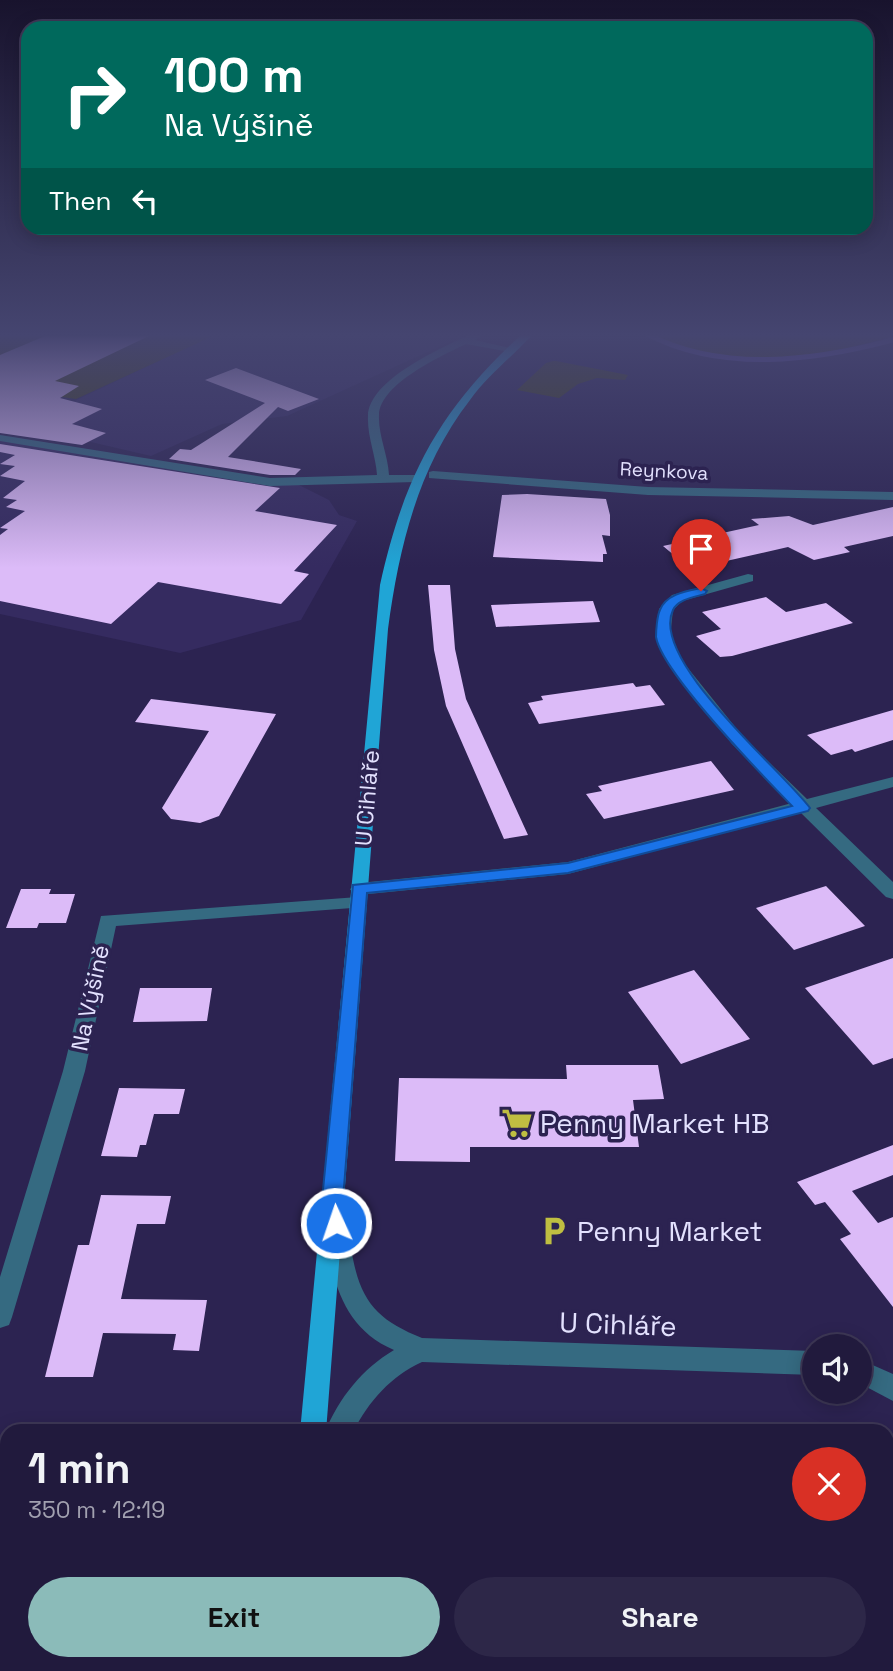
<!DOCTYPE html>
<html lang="en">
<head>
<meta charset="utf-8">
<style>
  :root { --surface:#211a3d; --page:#2d2748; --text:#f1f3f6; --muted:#a2a1b0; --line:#3e3857; --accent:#8bbbb9 }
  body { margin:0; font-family:"Space Grotesk",sans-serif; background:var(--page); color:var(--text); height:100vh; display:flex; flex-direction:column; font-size:26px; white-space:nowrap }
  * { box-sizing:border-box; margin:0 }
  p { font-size:23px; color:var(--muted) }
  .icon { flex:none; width:38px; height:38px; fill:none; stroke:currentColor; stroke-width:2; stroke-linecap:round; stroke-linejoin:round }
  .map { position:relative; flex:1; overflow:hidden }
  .details { position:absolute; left:0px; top:1424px; width:894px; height:247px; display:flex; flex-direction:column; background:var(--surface); border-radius:21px 21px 0 0; box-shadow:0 4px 18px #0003,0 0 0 2px var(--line) }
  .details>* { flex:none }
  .guide { position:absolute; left:21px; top:21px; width:852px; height:214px; border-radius:21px; box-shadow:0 4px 18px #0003,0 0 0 2px var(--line); background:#00695c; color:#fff; overflow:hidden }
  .tools { position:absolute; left:802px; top:1334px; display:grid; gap:14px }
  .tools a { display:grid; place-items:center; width:70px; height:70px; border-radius:50%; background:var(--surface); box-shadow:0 4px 18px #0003,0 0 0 2px var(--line); font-size:35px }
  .pin { position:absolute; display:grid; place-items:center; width:60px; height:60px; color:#fff; margin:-72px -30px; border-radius:50% 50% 50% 0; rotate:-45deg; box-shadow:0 0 7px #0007 }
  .pin .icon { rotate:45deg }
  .me { position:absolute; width:77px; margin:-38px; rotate:357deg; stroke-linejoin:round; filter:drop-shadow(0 0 5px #0008) }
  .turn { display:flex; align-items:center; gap:24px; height:147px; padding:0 28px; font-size:32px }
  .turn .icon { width:91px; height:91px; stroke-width:2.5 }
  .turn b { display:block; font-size:49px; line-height:60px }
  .then { display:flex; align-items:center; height:66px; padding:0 28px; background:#0003; gap:14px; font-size:26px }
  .round { display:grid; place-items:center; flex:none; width:74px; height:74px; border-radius:37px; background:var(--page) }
  .overview { display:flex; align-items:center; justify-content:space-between; height:119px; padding:0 28px }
  h1 { font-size:42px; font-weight:700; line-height:52px }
  .cta { display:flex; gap:14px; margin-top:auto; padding:14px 28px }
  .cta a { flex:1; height:80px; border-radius:42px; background:var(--accent); color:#111; font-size:28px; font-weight:700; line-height:80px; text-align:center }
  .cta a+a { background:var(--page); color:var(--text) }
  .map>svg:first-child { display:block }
  .built { fill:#352b60 }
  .green { fill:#40400f }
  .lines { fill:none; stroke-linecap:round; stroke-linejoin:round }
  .stream { stroke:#614eaf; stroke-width:5 }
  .building { fill:#dcbbf8 }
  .minor { fill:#356a81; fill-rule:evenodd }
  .major { fill:#20a5d6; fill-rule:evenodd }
  .route { fill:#1a73e8; stroke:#114b97; stroke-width:2 }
  .labels { text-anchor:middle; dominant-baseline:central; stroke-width:7; stroke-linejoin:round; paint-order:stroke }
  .far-street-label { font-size:19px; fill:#e3e1fe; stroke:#2c2351 }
  .street-label { font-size:23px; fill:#e3e1fe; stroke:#2c2351 }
  .near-poi-label { font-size:28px; fill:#e3e1fe; stroke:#2c2351; text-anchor:start }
  .near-street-label { font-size:28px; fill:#e3e1fe; stroke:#2c2351 }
</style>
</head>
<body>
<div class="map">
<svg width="893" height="1671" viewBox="0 0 893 1671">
  <rect width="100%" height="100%" fill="#2c2351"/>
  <!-- built -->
  <path class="built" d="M200,334H467L287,416L222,424L151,456L22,426L209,337Z
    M0,435L297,484L329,500L339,515L357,521L301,620L180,653L0,614Z"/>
  <!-- green -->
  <path class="green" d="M0,334H200L211,337L76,399L0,388Z
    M651,334H893V336C817,359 725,372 651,334Z
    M553,361H556L628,375L625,380L597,378L578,384L559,398L517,390L546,363Z"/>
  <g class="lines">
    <!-- stream -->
    <path class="stream" d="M647,334C722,373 814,361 893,340"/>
  </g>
  <!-- building -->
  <path class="building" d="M50,334H153L55,381L79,386L60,398L102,409L72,424L106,433L82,445L0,433V355Z
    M236,368L319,399L288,411L278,407L228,457L301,469L295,475H270L169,459L180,449L191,450L265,403L205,380Z
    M0,444L280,488L255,511L337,525L294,571L309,574L281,604L158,582L111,624L0,601V535L8,529L0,528L25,511L6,507L17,500L3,498L25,481L0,476L15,466L0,464L15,455L0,452Z
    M527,494L606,499L610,515V536L602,535L607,554H603V562L493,557L502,495Z
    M893,507V536L844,547L850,552L814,560L788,547L704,566H687L663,546L759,525L751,519L789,516L813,525Z
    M428,585H450L455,649L466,699L528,835L504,839L446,706L434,650Z
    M766,597L786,612L826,603L853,623L732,656L720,657L696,636L721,629L702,612Z
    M593,601L600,622L496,627L491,605Z
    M633,683L636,687L650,685L665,705L539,724L528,703L543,700L541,696Z
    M151,699L276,714L219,816L200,823L171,819L162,808L209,731L135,722Z
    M893,710V740L855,752L852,749L831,755L807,735Z
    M711,761L734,790L604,819L586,794L602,791L598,786Z
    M826,886L865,926L794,950L756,908Z
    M21,889H51L49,894H75L66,923H39L37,928H6Z
    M893,958V1058L873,1065L805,988Z
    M694,970L750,1039L681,1064L628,992Z
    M140,988H212L207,1021L133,1022Z
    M566,1065H658L664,1099L633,1100L639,1147H470V1162L395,1161L399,1078L567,1079Z
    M119,1088L185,1089L179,1114H154L146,1145H140L137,1157L101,1156Z
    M893,1145V1175L852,1191L878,1223L893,1217V1307L840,1239L851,1234L825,1202L815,1205L797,1182Z
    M101,1195L171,1196L165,1224H137L121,1299L207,1300L199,1351L173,1350L176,1334L103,1333L93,1377H45L78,1245H89Z"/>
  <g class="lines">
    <!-- minor -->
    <path class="minor" d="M471,334H484L475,340L515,349L510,352L466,344C441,356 380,384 379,415C378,435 388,455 389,475H419L421,478L415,482L270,486L0,441V435L270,478L377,475C376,456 367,436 368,416C369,379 442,348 471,334Z
      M433,471L648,487L893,492V500L648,495L429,478V472Z
      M748,574L753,575V581L682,601L673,610L670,637L679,657L744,738L807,799L893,777V787L816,808L893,882V899L886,897L800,812L568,874L359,895L353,893L350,889L359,883L568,862L792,803L732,744L667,661L656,637L659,609L672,595Z
      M358,897L367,903L365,907L116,926L85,1071L12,1317L9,1325L0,1328V1277L63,1071L101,916Z
      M336,1218L344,1221C350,1233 350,1246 353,1259C362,1304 380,1321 422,1338L814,1351V1375L422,1362C391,1376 369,1401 353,1432H325C339,1398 362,1369 394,1350C342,1328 332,1279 324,1228L328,1221Z
      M859,1359L893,1374V1401L859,1383Z"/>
    <!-- major -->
    <path class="major" d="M522,334H533C512,357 488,375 470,400C418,467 399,547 388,629L326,1432H300L380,585C404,476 439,410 522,334Z
      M266,1664H335L336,1671H265Z"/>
  </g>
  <!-- sky -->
  <linearGradient id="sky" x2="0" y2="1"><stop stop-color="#18132d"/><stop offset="0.59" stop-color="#454570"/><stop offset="1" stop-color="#454570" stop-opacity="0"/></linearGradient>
  <rect width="893" height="568" fill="url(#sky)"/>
  <!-- route -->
  <path class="route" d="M701,588L707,591L705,594C695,597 678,599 673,610C649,660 782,770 810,808L808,811L568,873L367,893L343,1200L346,1223L343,1229L336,1232L328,1229L322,1200L353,885L568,863L792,806C763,776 662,673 656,637C656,631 657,616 660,610C666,594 687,591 701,588Z"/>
  <!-- icons -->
  <defs>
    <g id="supermarket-bare" transform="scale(2.415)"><path d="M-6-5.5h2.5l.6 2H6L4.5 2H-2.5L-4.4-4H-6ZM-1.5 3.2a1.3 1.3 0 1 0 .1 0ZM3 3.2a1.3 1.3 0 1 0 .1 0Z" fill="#bfbe41" stroke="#2c2351" stroke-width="2.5" paint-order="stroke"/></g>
    <g id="parking-bare" transform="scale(2.415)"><path d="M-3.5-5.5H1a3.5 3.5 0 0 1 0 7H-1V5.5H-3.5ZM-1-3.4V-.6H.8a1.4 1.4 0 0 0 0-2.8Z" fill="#bfbe41" stroke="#2c2351" stroke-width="2.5" paint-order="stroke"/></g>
  </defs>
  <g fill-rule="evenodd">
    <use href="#supermarket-bare" x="517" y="1123"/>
    <use href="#parking-bare" x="554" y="1231"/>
  </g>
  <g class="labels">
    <!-- far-street labels -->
    <g class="far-street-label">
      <text transform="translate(664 471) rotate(3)">Reynkova</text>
    </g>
    <!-- street labels -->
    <g class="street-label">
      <text transform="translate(367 798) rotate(-85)">U Cihláře</text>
      <text transform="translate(90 998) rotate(-78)">Na Výšině</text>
    </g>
    <!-- near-poi labels -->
    <g class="near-poi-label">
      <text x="540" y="1123">Penny Market HB</text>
      <text x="577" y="1231">Penny Market</text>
    </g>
    <!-- near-street labels -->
    <g class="near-street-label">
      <text transform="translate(618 1324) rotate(2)">U Cihláře</text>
    </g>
  </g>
</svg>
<div class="tools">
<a><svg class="icon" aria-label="sound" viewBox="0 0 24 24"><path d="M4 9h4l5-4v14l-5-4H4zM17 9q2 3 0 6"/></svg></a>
</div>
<div class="pin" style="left:701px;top:591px;background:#d93025"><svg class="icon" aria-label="arrive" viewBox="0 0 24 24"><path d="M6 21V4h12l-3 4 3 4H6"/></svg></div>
<svg class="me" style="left:336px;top:1223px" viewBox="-20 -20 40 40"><circle r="17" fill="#1a73e8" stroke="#fff" stroke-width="3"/><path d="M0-11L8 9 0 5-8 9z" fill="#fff"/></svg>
<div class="guide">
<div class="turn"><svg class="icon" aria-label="right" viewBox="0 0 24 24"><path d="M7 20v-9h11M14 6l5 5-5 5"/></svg><div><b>100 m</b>Na Výšině</div></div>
<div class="then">Then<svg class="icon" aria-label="left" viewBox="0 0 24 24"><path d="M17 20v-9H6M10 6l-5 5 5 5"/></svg></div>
</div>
<section class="details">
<div class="overview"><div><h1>1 min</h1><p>350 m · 12:19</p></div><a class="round" style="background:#d93025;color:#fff"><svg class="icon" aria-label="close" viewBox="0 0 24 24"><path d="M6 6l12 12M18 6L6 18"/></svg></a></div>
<div class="cta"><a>Exit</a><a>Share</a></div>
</section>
</div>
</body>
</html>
